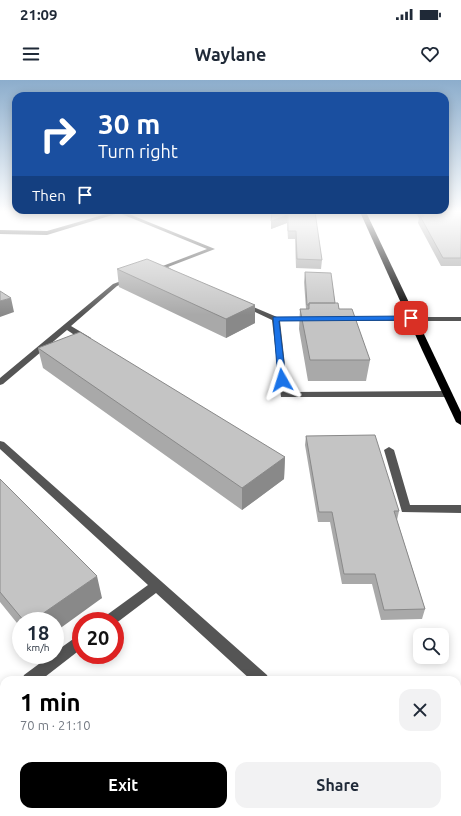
<!DOCTYPE html>
<html lang="en">
<head>
<meta charset="utf-8">
<style>
  :root { --surface:#fff; --page:#f2f2f3; --text:#1f2937; --muted:#747a83; --accent:#000 }
  body { margin:0; font-family:Ubuntu,sans-serif; background:var(--page); color:var(--text); height:100vh; display:flex; flex-direction:column; font-size:15px; white-space:nowrap }
  * { box-sizing:border-box; margin:0 }
  p { font-size:13px; color:var(--muted) }
  .icon { flex:none; width:22px; height:22px; fill:none; stroke:currentColor; stroke-width:2; stroke-linecap:round; stroke-linejoin:round }
  .map { position:relative; flex:1; overflow:hidden }
  .drawer { position:absolute; left:0px; top:596px; width:461px; height:140px; display:flex; flex-direction:column; background:var(--surface); border-radius:12px 12px 0 0; box-shadow:0 2px 10px #0003 }
  .drawer>* { flex:none }
  .guide { position:absolute; left:12px; top:12px; width:437px; height:122px; border-radius:12px; box-shadow:0 2px 10px #0003; background:#1a4fa0; color:#fff; overflow:hidden }
  .fabs { position:absolute; left:413px; top:548px; display:grid; gap:8px }
  .fabs a { display:grid; place-items:center; width:36px; height:36px; border-radius:8px; background:var(--surface); box-shadow:0 2px 10px #0003; font-size:20px }
  .speed { position:absolute; left:12px; top:532px; display:flex; gap:8px; font-size:20px; font-weight:700; text-align:center }
  .speed>* { display:grid; place-content:center; width:52px; height:52px; border-radius:50%; background:var(--surface); box-shadow:0 2px 10px #0003; line-height:1 }
  .speed small { font-size:10px; font-weight:400 }
  .speed .limit { border:6px solid #d22; background:#fff; color:#111 }
  .pin { position:absolute; display:grid; place-items:center; width:34px; height:34px; color:#fff; margin:-17px; border-radius:8px; box-shadow:0 2px 6px #0006 }
  .me { position:absolute; width:44px; margin:-22px; rotate:354deg; stroke-linejoin:round; filter:drop-shadow(0 0 3px #0008) }
  .turn { display:flex; align-items:center; gap:14px; height:84px; padding:0 20px; font-size:18px }
  .turn .icon { width:52px; height:52px; stroke-width:2.5 }
  .turn b { display:block; font-size:28px; line-height:34px }
  .then { display:flex; align-items:center; height:38px; padding:0 20px; background:#0003; gap:8px; font-size:15px }
  .round { display:grid; place-items:center; flex:none; width:42px; height:42px; border-radius:12px; background:var(--page) }
  .head { display:flex; align-items:center; justify-content:space-between; height:68px; padding:0 20px }
  h1 { font-size:24px; font-weight:600; line-height:30px; color:var(--accent) }
  .cta { display:flex; gap:8px; margin-top:auto; padding:8px 20px }
  .cta a { flex:1; height:46px; border-radius:12px; background:var(--accent); color:#fff; font-size:16px; font-weight:600; line-height:46px; text-align:center }
  .cta a+a { background:var(--page); color:var(--text) }
  .status { display:flex; justify-content:space-between; align-items:center; height:28px; padding:0 20px; background:var(--surface); direction:ltr }
  .status svg { height:11px; fill:currentColor }
  header { display:flex; justify-content:space-between; align-items:center; height:52px; padding:0 20px; background:var(--surface); font-size:18px; font-weight:600 }
  .map>svg:first-child { display:block }
  .lines { fill:none; stroke-linecap:round; stroke-linejoin:round }
  .minor { fill:#555; fill-rule:evenodd }
  .major { fill:#000; fill-rule:evenodd }
  .wall { fill:#a9a9a9 }
  .shaded-wall { fill:#898989 }
  .building { fill:#c4c4c4; stroke:#898989 }
  .route { fill:#1a73e8; stroke:#114b97 }
</style>
</head>
<body>
<div class="status"><b>21:09</b><svg viewBox="0 0 49 12"><path d="M0 12V9h3v3zM5 12V6h3v6zM10 12V3h3v9zM15 12V0h3v12zM26 1h20v11H26zM47 4h2v5h-2z"/></svg></div>
<header><svg class="icon" aria-label="menu" viewBox="0 0 24 24"><path d="M4 6h16M4 12h16M4 18h16"/></svg>Waylane<svg class="icon" aria-label="heart" viewBox="0 0 24 24"><path d="M12 20l-8-8c-3-5 5-10 8-4 3-6 11-1 8 4z"/></svg></header>
<div class="map">
<svg width="461" height="736" viewBox="0 0 461 736">
  <rect width="100%" height="100%" fill="#fff"/>
  <g class="lines">
    <!-- minor -->
    <path class="minor" d="M113,132H124L215,169L168,187L176,192L171,193L160,187L207,169L119,133L47,155L0,154V150L47,151Z
      M129,198L134,199L117,206L71,246L91,258V262H85L67,250L3,304L0,305V298L113,204Z
      M242,222L277,237H313L317,239L313,241H280L288,312L446,311L450,314L446,317H281L272,240L240,225V223Z
      M340,237H461V241H340Z
      M0,361L4,362L267,595L269,600H251L156,513L115,544V541H102L104,537L148,505L0,369Z
      M389,367L394,370L410,425H461V433L402,432L384,370Z
      M81,555V569L41,600H22L24,595L51,575H55V572L76,557Z
      M4,611V627L0,628V612Z
      M457,612H461V626H457Z
      M157,732H177L175,736H155Z
      M243,732H261V736H243Z"/>
    <!-- major -->
    <path class="major" d="M360,132H366L461,332V345L456,342L423,272Z"/>
  </g>
  <!-- wall -->
  <path class="wall" d="M272,132H315L322,180L321,189L296,188L295,159H288L287,143L271,149Z
    M415,132H461V186H441L418,143L419,138Z
    M117,189L255,225V243L226,258L119,207Z
    M305,192L335,223L370,280L366,301H308L299,249L300,229H306L304,202Z
    M38,268L285,377L284,399L242,430L43,288Z
    M306,356L399,431L397,440L425,529L422,539L381,540L372,504H342L330,442H318L305,365Z
    M0,399L102,518L55,541H21V548L0,522Z"/>
  <!-- shaded-wall -->
  <path class="shaded-wall" d="M288,135L287,143L271,149V141Z
    M11,218L14,232L0,237V221Z
    M255,225V243L226,258V239Z
    M285,377L284,399L242,430V408Z
    M97,496L102,518L55,552V541H32Z
    M70,732H98L94,736H66Z"/>
  <!-- building -->
  <path class="building" d="M272,132H315L322,180L297,179L296,151H288V135L271,141Z
    M421,132H461V178H443L420,136H424Z
    M147,179L255,225L226,239L117,189Z
    M305,192L331,193L335,223H309V225H307Z
    M0,211L11,218L0,221Z
    M309,223H338L339,229H352L370,280H310L300,229H309Z
    M80,252L285,377L242,408L38,268Z
    M375,355L399,431H394L425,529L384,530L375,494H344L332,432H319L306,356Z
    M0,399L97,496L32,541H24L0,512Z
    M4,653V732H70L66,736H0V656Z"/>
  <!-- sky -->
  <linearGradient id="sky" x2="0" y2="1"><stop stop-color="#8cadcc"/><stop offset="0.56" stop-color="#fff"/><stop offset="1" stop-color="#fff" stop-opacity="0"/></linearGradient>
  <rect width="461" height="235" fill="url(#sky)"/>
  <!-- route -->
  <path class="route" d="M411,236L413,237V240L279,241L286,300L282,302L278,300L273,237Z"/>
</svg>
<div class="fabs">
<a><svg class="icon" aria-label="search" viewBox="0 0 24 24"><circle cx="10" cy="10" r="6"/><path d="M15 15l6 6"/></svg></a>
</div>
<div class="speed"><div>18<small>km/h</small></div><div class="limit">20</div></div>
<div class="pin" style="left:411px;top:238px;background:#d93025"><svg class="icon" aria-label="arrive" viewBox="0 0 24 24"><path d="M6 21V4h12l-3 4 3 4H6"/></svg></div>
<svg class="me" style="left:282px;top:300px" viewBox="-20 -20 40 40"><path d="M0-17L14 15 0 8-14 15z" fill="#1a73e8" stroke="#fff" stroke-width="4"/></svg>
<div class="guide">
<div class="turn"><svg class="icon" aria-label="right" viewBox="0 0 24 24"><path d="M7 20v-9h11M14 6l5 5-5 5"/></svg><div><b>30 m</b>Turn right</div></div>
<div class="then">Then<svg class="icon" aria-label="arrive" viewBox="0 0 24 24"><path d="M6 21V4h12l-3 4 3 4H6"/></svg></div>
</div>
<section class="drawer">
<div class="head"><div><h1>1 min</h1><p>70 m · 21:10</p></div><a class="round"><svg class="icon" aria-label="close" viewBox="0 0 24 24"><path d="M6 6l12 12M18 6L6 18"/></svg></a></div>
<div class="cta"><a>Exit</a><a>Share</a></div>
</section>
</div>
</body>
</html>
